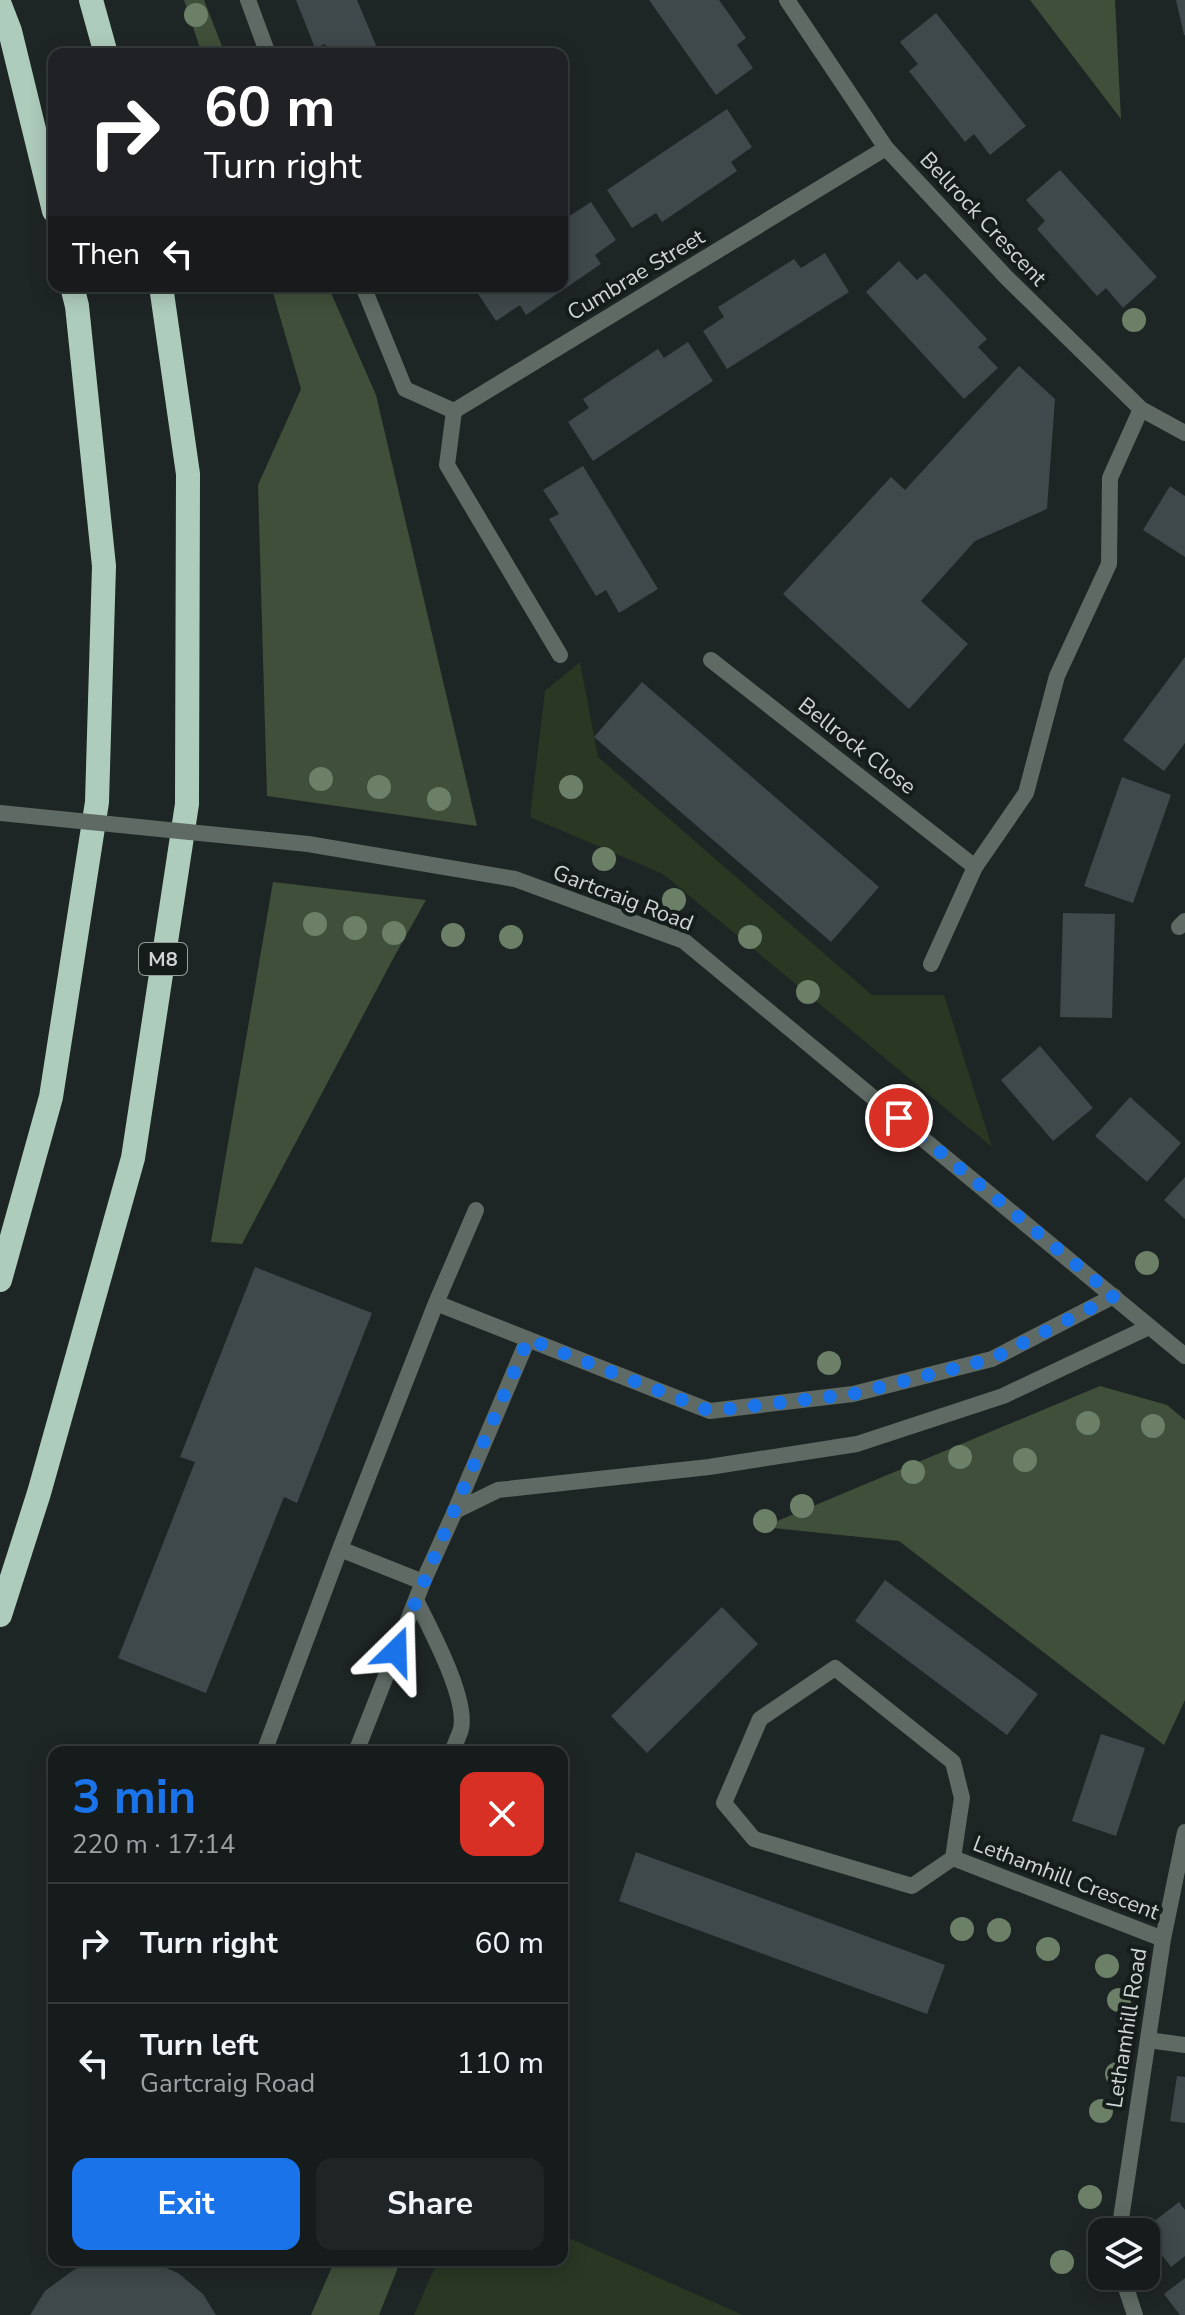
<!DOCTYPE html>
<html lang="en">
<head>
<meta charset="utf-8">
<style>
  :root { --surface:#161c1c; --page:#1f2525; --text:#f1f3f6; --muted:#9ea1a3; --line:#353a3b; --accent:#1a73e8 }
  body { margin:0; font-family:"Nunito Sans",sans-serif; background:var(--page); color:var(--text); height:100vh; display:flex; flex-direction:column; font-size:30px; white-space:nowrap }
  * { box-sizing:border-box; margin:0 }
  p { font-size:26px; color:var(--muted) }
  .icon { flex:none; width:44px; height:44px; fill:none; stroke:currentColor; stroke-width:2; stroke-linecap:round; stroke-linejoin:round }
  .map { position:relative; flex:1; overflow:hidden }
  .sheet { position:absolute; left:48px; top:1746px; width:520px; height:520px; display:flex; flex-direction:column; background:var(--surface); border-radius:16px; box-shadow:0 4px 20px #0003,0 0 0 2px var(--line) }
  .sheet>* { flex:none }
  .top-card { position:absolute; left:48px; top:48px; width:520px; height:244px; border-radius:16px; box-shadow:0 4px 20px #0003,0 0 0 2px var(--line); background:#202124; color:#fff; overflow:hidden }
  .controls { position:absolute; left:1088px; top:2218px; display:grid; gap:16px }
  .controls a { display:grid; place-items:center; width:72px; height:72px; border-radius:16px; background:var(--surface); box-shadow:0 4px 20px #0003,0 0 0 2px var(--line); font-size:40px }
  .pin { position:absolute; display:grid; place-items:center; width:68px; height:68px; color:#fff; margin:-34px; border:4px solid #fff; border-radius:50%; box-shadow:0 2px 8px #0007 }
  .me { position:absolute; width:88px; margin:-44px; rotate:22deg; stroke-linejoin:round; filter:drop-shadow(0 0 6px #0008) }
  .turn { display:flex; align-items:center; gap:28px; height:168px; padding:0 24px; font-size:36px }
  .turn .icon { width:104px; height:104px; stroke-width:2.5 }
  .turn b { display:block; font-size:56px; line-height:68px }
  .then { display:flex; align-items:center; height:76px; padding:0 24px; background:#0003; gap:16px; font-size:30px }
  .round { display:grid; place-items:center; flex:none; width:84px; height:84px; border-radius:16px; background:var(--page) }
  .summary { display:flex; align-items:center; justify-content:space-between; height:136px; padding:0 24px }
  h1 { font-size:48px; font-weight:700; line-height:60px; color:var(--accent) }
  .primary-button { display:flex; gap:16px; margin-top:auto; padding:16px 24px }
  .primary-button a { flex:1; height:92px; border-radius:16px; background:var(--accent); color:#fff; font-size:32px; font-weight:700; line-height:92px; text-align:center }
  .primary-button a+a { background:var(--page); color:var(--text) }
  ul { padding:0; list-style:none }
  li { display:flex; align-items:center; gap:24px; height:120px; padding:0 24px; border-top:2px solid var(--line) }
  li div { flex:1 }
  li b { display:block; font-size:30px }
  li em { font-style:normal }
  .map>svg:first-child { display:block }
  .green { fill:#293723 }
  .forest { fill:#3f4f39 }
  .building { fill:#3f484a }
  .lines { fill:none; stroke-linecap:round; stroke-linejoin:round }
  .service { stroke:#5e6a63; stroke-width:16 }
  .minor { stroke:#5e6a63; stroke-width:16 }
  .tertiary { stroke:#5e6a63; stroke-width:16 }
  .motorway { stroke:#aeccbb; stroke-width:24 }
  .minor-bridge { stroke:#5e6a63; stroke-width:16 }
  .tree { fill:#6b8067 }
  .route { stroke:#1a73e8; stroke-width:14; stroke-dasharray:0 25.2 }
  .labels { text-anchor:middle; dominant-baseline:central; stroke-width:8; stroke-linejoin:round; paint-order:stroke }
  .shield { fill:#151d1b; stroke:#979e9c; stroke-width:2 }
  .shield-label { font-size:20px; font-weight:bold; fill:#cfd5d4 }
  .street-label { font-size:22px; fill:#cfd5d4; stroke:#151d1b }
</style>
</head>
<body>
<div class="map">
<svg width="1185" height="2315" viewBox="0 0 1185 2315">
  <rect width="100%" height="100%" fill="#1e2625"/>
  <!-- green -->
  <path class="green" d="M580,662L598,757L872,995H944L992,1147L663,874L530,817L545,691Z
    M562,2235L743,2315H414L438,2260H562Z"/>
  <!-- forest -->
  <path class="forest" d="M184,0H204L225,54H202Z
    M1030,0H1115L1121,119Z
    M271,286H328L376,395L477,826L267,796L258,485L301,389Z
    M273,882L426,900L394,957L242,1244L211,1242Z
    M1100,1386L1167,1405L1185,1420V1700L1164,1745L899,1541L763,1527Z
    M335,2260H401L379,2315H311Z"/>
  <!-- building -->
  <path class="building" d="M296,0H357L378,50L369,54H330L325,44L315,48Z
    M649,0H719L746,38L737,45L753,68L716,95Z
    M1176,0H1185V35H1184Z
    M936,13L1026,126L990,155L974,134L965,142L909,71L918,64L900,42Z
    M727,109L752,147L731,162L737,171L662,222L656,213L632,228L607,190Z
    M1060,170L1157,277L1123,308L1106,288L1097,296L1037,229L1045,221L1026,200Z
    M591,202L616,240L595,255L601,264L526,315L520,305L496,321L473,286H562V221Z
    M825,253L849,292L727,369L703,331L724,317L718,307L794,259L801,268Z
    M899,261L917,280L925,273L987,339L978,347L998,368L964,399L866,292Z
    M688,342L713,381L593,461L568,422L589,408L583,399L658,349L664,358Z
    M1019,366L1055,399L1047,509L975,541L921,601L968,644L909,709L783,594L891,477L905,490Z
    M583,466L658,589L619,613L606,590L596,596L549,519L559,514L543,490Z
    M1170,486L1185,496V557L1143,530Z
    M1185,657V743L1164,771L1123,740Z
    M642,682L879,887L831,942L594,737Z
    M1122,777L1171,795L1133,903L1084,886Z
    M1063,913L1115,914L1112,1018L1060,1017Z
    M1040,1046L1093,1108L1053,1141L1001,1080Z
    M1130,1097L1181,1143L1147,1182L1095,1136Z
    M1185,1177V1219L1164,1200Z
    M255,1267L372,1313L297,1503L284,1497L206,1693L118,1658L195,1462L180,1457Z
    M885,1580L1038,1694L1007,1735L855,1621Z
    M722,1607L758,1644L647,1753L611,1716Z
    M1101,1734L1145,1748L1116,1836L1072,1821Z
    M636,1852L945,1965L927,2014L619,1901Z
    M1177,2076L1185,2077V2123L1170,2121Z
    M1179,2202L1185,2210V2256L1171,2267L1143,2230Z
    M105,2260H147L178,2273L203,2294L216,2315H30L45,2291L75,2269Z
    M1185,2278V2315H1180L1164,2294Z"/>
  <g class="lines">
    <!-- service -->
    <path class="service" d="M454,411L447,465L560,655
      M1114,1296L992,1359L853,1394L710,1411L436,1303L340,1549L423,1582L455,1511L498,1490L709,1467L857,1444L1003,1396L1149,1327
      M436,1303L476,1210
      M455,1511L528,1339
      M416,1600C430,1629 468,1698 461,1729C459,1736 455,1744 452,1752
      M264,1752L340,1549
      M356,1752L423,1582
      M1148,2040L1185,2045"/>
    <!-- minor -->
    <path class="minor" d="M248,0L268,54
      M787,0L886,148L1006,277L1141,409L1185,433
      M363,286L405,389L454,411L886,148
      M711,660L975,867
      M1179,927L1185,921
      M931,964L975,867L1026,793L1057,676L1109,564L1110,478L1141,409
      M835,1668L953,1762L962,1798L953,1858L912,1886L754,1839L724,1803L760,1719Z
      M953,1858L1163,1939
      M1119,2232L1163,1939L1185,1832
      M1122,2276L1135,2315"/>
    <!-- tertiary -->
    <path class="tertiary" d="M308,844L515,879L684,941L1185,1356"/>
    <!-- motorway -->
    <path class="motorway" d="M91,0L106,54
      M0,5L10,31L54,211
      M0,1280L51,1097L97,802L104,566L77,306L72,286
      M0,1615L39,1493L133,1158L187,804L188,474L161,286"/>
    <!-- minor-bridge -->
    <path class="minor-bridge" d="M0,813L308,844"/>
  </g>
  <!-- trees -->
  <g class="tree">
    <circle cx="196" cy="15" r="12"/>
    <circle cx="1134" cy="320" r="12"/>
    <circle cx="321" cy="779" r="12"/>
    <circle cx="379" cy="787" r="12"/>
    <circle cx="571" cy="787" r="12"/>
    <circle cx="439" cy="799" r="12"/>
    <circle cx="604" cy="859" r="12"/>
    <circle cx="674" cy="900" r="12"/>
    <circle cx="315" cy="924" r="12"/>
    <circle cx="355" cy="928" r="12"/>
    <circle cx="394" cy="933" r="12"/>
    <circle cx="453" cy="935" r="12"/>
    <circle cx="511" cy="937" r="12"/>
    <circle cx="750" cy="937" r="12"/>
    <circle cx="808" cy="992" r="12"/>
    <circle cx="1147" cy="1263" r="12"/>
    <circle cx="829" cy="1363" r="12"/>
    <circle cx="1088" cy="1423" r="12"/>
    <circle cx="1153" cy="1426" r="12"/>
    <circle cx="960" cy="1457" r="12"/>
    <circle cx="1025" cy="1460" r="12"/>
    <circle cx="913" cy="1472" r="12"/>
    <circle cx="802" cy="1506" r="12"/>
    <circle cx="765" cy="1521" r="12"/>
    <circle cx="962" cy="1929" r="12"/>
    <circle cx="999" cy="1930" r="12"/>
    <circle cx="1048" cy="1949" r="12"/>
    <circle cx="1107" cy="1966" r="12"/>
    <circle cx="1119" cy="2000" r="12"/>
    <circle cx="1117" cy="2074" r="12"/>
    <circle cx="1101" cy="2111" r="12"/>
    <circle cx="1090" cy="2197" r="12"/>
    <circle cx="1062" cy="2262" r="12"/>
  </g>
  <g class="lines">
    <!-- route -->
    <path class="route" d="M396,1651C437,1546 484,1443 528,1339L710,1411L853,1394L992,1359L1114,1296L899,1118"/>
  </g>
  <g class="labels">
    <!-- shield labels -->
    <rect class="shield" x="139" y="943" width="48" height="32" rx="6"/>
    <g class="shield-label">
      <text x="163" y="959">M8</text>
    </g>
    <!-- street labels -->
    <g class="street-label">
      <text transform="translate(983 219) rotate(47)">Bellrock Crescent</text>
      <text transform="translate(636 275) rotate(-31)">Cumbrae Street</text>
      <text transform="translate(857 746) rotate(38)">Bellrock Close</text>
      <text transform="translate(623 898) rotate(21)">Gartcraig Road</text>
      <text transform="translate(1066 1878) rotate(21)">Lethamhill Crescent</text>
      <text transform="translate(1127 2028) rotate(-81)">Lethamhill Road</text>
    </g>
  </g>
</svg>
<div class="controls">
<a><svg class="icon" aria-label="layers" viewBox="0 0 24 24"><path d="M12 4l9 5-9 5-9-5zM3 14l9 5 9-5"/></svg></a>
</div>
<div class="pin" style="left:899px;top:1118px;background:#d93025"><svg class="icon" aria-label="arrive" viewBox="0 0 24 24"><path d="M6 21V4h12l-3 4 3 4H6"/></svg></div>
<svg class="me" style="left:396px;top:1651px" viewBox="-20 -20 40 40"><path d="M0-17L14 15 0 8-14 15z" fill="#1a73e8" stroke="#fff" stroke-width="4"/></svg>
<div class="top-card">
<div class="turn"><svg class="icon" aria-label="right" viewBox="0 0 24 24"><path d="M7 20v-9h11M14 6l5 5-5 5"/></svg><div><b>60 m</b>Turn right</div></div>
<div class="then">Then<svg class="icon" aria-label="left" viewBox="0 0 24 24"><path d="M17 20v-9H6M10 6l-5 5 5 5"/></svg></div>
</div>
<section class="sheet">
<div class="summary"><div><h1>3 min</h1><p>220 m · 17:14</p></div><a class="round" style="background:#d93025;color:#fff"><svg class="icon" aria-label="close" viewBox="0 0 24 24"><path d="M6 6l12 12M18 6L6 18"/></svg></a></div>
<ul>
<li><svg class="icon" aria-label="right" viewBox="0 0 24 24"><path d="M7 20v-9h11M14 6l5 5-5 5"/></svg><div><b>Turn right</b></div><em>60 m</em></li>
<li><svg class="icon" aria-label="left" viewBox="0 0 24 24"><path d="M17 20v-9H6M10 6l-5 5 5 5"/></svg><div><b>Turn left</b><p>Gartcraig Road</p></div><em>110 m</em></li>
</ul>
<div class="primary-button"><a>Exit</a><a>Share</a></div>
</section>
</div>
</body>
</html>
